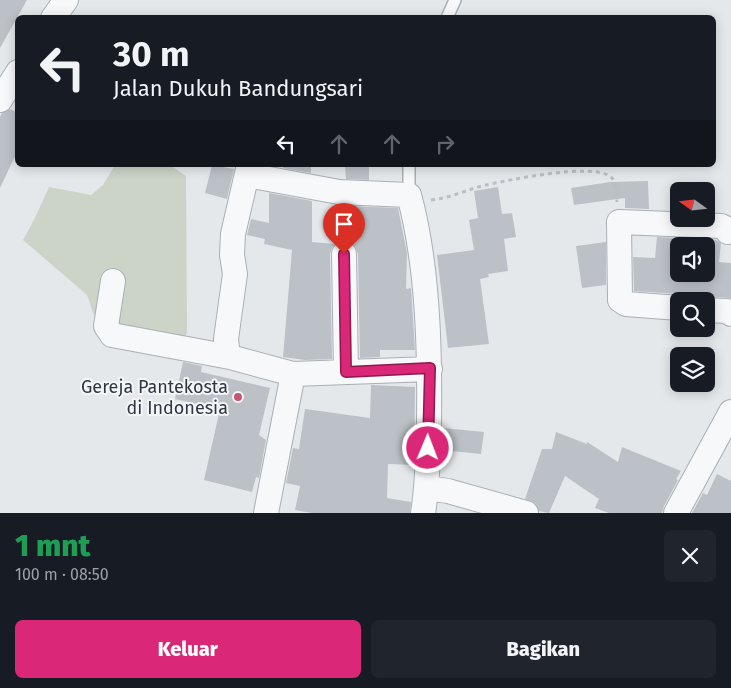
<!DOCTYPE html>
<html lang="id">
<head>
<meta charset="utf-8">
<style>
  :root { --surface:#171b24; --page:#20242c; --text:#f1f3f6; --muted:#9ea1a6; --accent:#db2777 }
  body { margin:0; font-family:"Fira Sans",sans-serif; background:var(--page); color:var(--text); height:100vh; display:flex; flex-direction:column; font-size:19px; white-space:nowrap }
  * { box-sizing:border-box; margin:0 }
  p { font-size:16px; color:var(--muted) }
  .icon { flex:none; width:28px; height:28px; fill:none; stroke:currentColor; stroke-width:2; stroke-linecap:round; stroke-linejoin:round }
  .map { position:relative; height:513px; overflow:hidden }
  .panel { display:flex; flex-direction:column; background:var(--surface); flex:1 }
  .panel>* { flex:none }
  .guide { position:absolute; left:15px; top:15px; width:701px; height:152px; border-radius:8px; box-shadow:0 2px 12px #0003; background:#171b24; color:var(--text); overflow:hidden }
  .needle { width:32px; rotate:285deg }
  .buttons { position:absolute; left:670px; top:182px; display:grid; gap:10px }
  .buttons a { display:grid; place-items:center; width:45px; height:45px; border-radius:8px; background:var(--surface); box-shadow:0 2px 12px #0003; font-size:25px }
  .pin { position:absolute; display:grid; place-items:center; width:42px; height:42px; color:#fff; margin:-51px -21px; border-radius:50% 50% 50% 0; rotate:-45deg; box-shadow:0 0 5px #0007 }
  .pin .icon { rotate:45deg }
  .me { position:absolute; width:55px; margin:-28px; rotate:1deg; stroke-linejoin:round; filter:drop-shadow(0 0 4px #0008) }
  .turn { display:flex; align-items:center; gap:18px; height:105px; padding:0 15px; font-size:22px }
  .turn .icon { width:65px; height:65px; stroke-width:2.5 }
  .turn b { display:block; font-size:35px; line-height:42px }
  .lanes { display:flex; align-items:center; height:48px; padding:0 15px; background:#0003; justify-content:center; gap:25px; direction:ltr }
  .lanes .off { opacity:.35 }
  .round { display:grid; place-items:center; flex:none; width:52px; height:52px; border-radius:8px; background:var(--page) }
  .summary { display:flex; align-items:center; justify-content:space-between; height:85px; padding:0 15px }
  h1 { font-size:30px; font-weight:800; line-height:38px; color:#1e9e55 }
  .cta { display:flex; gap:10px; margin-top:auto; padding:10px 15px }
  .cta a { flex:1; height:58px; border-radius:8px; background:var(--accent); color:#fff; font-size:20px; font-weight:800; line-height:58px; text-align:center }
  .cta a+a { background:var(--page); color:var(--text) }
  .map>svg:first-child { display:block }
  .green { fill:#cbd4c7 }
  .building { fill:#bcc1c7; fill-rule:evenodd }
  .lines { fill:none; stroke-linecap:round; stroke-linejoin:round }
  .lane-casing { stroke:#aaafb5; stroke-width:14 }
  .street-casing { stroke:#aaafb5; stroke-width:26 }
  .path { stroke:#bbbec3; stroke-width:3; stroke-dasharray:4 4; stroke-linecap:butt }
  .lane { stroke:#f7f8fa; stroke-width:11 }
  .street { stroke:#f7f8fa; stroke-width:24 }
  .route-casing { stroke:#8e194d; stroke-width:12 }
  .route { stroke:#db2777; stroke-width:9 }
  .poi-dot { fill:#c35770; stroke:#f4f6f8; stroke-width:2 }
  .labels { text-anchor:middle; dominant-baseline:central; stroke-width:4; stroke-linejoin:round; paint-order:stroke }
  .poi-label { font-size:18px; fill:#2e3742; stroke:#f4f6f8; text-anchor:end }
</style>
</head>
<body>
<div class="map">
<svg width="731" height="513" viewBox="0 0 731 513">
  <rect width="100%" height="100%" fill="#e5e8eb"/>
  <!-- green -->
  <path class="green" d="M115,165H170L186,176L187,332L178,360L104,344L87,295L23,240L34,220L49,187L91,195L103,185Z"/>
  <!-- building -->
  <path class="building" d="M0,0H27L0,48Z
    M10,109L18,113V150L0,188V117L2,113Z
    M212,165L234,169L227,199L205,193Z
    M284,165H311V173L283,168Z
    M345,165H369V180L346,179Z
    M648,181L649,209L625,208V198L574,205L571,188L610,182Z
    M498,187L502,214L512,213L516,237L504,239L508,271L488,274L489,277L480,279L489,344L448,348L437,255L474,250L469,220L478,218L474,191Z
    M269,193L312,201V242L335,244L332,248L330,254L332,359L305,360L283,357L292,250L264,244L265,239L247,235L251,219L269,223Z
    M349,206L398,208L407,253L406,289L411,288L415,350H380V357L360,358L358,254L355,247L348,241Z
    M657,237L716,240L721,243L719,262L731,263V298L707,296L700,298L696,301H691L686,296L680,294L634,291L633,257L655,258ZM679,246H706V274H679Z
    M606,242V285L582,288L576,246Z
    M183,362L202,366L201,372L270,388L259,435L266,440L259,478L256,477L252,492L204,480L220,409L175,399Z
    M371,385L415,387L414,465L388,464L387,498L411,502L410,513H312L295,510L300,486L286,483L293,448L299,449L305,409L370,418Z
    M443,428L484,432L481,454L442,450Z
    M556,432L587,444V442L618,462L622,447L681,471L676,479L678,480L664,506L662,513H609L595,508L599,499L565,476L549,513L539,511L535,503L525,499L542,449H552Z
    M717,474L731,481V513H692L703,493L707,495Z"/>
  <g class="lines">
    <!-- lane casing -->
    <g class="lane-casing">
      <path id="lane" d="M447,18L455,0
        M409,195V165"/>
    </g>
    <!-- street casing -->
    <g class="street-casing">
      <path id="street" d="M53,18L66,0
        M0,100L18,72
        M249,165L233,234L232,255L235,274L226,339L227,348L230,357L293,374
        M247,175L339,192L409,195C428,265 430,349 429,422C428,453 428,483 423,513
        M344,254L346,372
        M113,281L106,326L112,335L230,357
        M679,308L626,304L620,300L619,222L721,226L725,228L728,232
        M706,310L727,311L731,314
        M427,488L448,491L526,513
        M266,513L293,374L430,369
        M676,513L731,412"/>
    </g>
    <!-- path -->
    <path class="path" d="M431,200C451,198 468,189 486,185C509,180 594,162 611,177C617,182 616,195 617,202
      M340,212L342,234"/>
    <!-- lane -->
    <use href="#lane" class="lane"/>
    <!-- street -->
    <use href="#street" class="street"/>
  </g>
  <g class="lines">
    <!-- route casing -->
    <g class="route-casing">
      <path id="route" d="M344,254L346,372L430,368L428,448"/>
    </g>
    <!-- route -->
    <use href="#route" class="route"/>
  </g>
  <!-- markers -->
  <circle class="poi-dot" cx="238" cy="397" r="5"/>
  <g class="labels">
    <!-- poi labels -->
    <g class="poi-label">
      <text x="228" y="387">Gereja Pantekosta<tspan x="228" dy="21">di Indonesia</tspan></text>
    </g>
  </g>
</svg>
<div class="buttons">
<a><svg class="needle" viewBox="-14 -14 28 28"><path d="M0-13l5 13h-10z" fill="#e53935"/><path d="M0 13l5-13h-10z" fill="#9ea1a6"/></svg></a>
<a><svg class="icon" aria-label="sound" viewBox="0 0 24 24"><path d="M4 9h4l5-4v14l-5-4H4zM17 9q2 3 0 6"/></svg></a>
<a><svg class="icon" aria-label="search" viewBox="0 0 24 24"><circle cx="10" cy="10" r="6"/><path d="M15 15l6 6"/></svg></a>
<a><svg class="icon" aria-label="layers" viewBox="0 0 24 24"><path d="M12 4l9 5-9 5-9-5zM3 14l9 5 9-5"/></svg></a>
</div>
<div class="pin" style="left:344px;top:254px;background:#d93025"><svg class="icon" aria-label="arrive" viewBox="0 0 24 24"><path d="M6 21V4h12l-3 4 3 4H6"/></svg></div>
<svg class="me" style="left:428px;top:448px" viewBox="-20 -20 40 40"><circle r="17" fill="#db2777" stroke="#fff" stroke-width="3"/><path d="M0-11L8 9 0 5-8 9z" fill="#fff"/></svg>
<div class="guide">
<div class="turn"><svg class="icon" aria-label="left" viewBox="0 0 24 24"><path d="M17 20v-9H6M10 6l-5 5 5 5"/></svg><div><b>30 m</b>Jalan Dukuh Bandungsari</div></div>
<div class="lanes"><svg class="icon" aria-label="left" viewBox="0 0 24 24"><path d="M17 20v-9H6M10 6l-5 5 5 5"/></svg><svg class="icon off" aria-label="ahead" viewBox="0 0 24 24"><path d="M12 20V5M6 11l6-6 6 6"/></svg><svg class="icon off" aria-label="ahead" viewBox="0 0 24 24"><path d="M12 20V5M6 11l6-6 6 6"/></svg><svg class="icon off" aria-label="right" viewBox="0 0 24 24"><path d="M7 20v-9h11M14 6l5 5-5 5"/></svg></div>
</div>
</div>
<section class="panel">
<div class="summary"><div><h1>1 mnt</h1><p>100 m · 08:50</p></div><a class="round"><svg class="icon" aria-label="close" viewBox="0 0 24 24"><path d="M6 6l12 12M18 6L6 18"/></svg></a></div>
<div class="cta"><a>Keluar</a><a>Bagikan</a></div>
</section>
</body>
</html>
